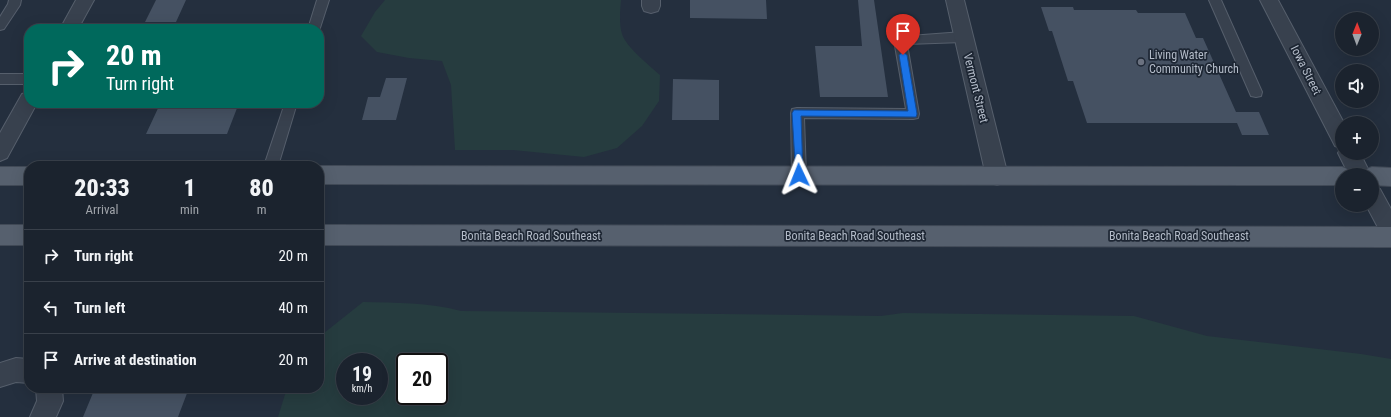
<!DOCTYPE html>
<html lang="en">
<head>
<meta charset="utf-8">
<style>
  :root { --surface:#1b232e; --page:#242b36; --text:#f1f3f6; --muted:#a0a4aa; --line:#39404a }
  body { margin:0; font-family:"Roboto Condensed",sans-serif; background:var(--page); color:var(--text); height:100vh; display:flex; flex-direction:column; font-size:15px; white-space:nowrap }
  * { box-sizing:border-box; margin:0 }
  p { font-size:13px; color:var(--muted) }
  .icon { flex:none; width:22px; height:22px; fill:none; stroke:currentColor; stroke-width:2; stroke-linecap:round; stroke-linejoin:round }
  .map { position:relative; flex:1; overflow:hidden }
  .sheet { position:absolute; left:24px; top:161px; width:300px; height:232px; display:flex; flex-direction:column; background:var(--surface); border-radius:16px; box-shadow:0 4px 16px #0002,0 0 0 1px var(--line) }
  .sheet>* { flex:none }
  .banner { position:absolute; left:24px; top:24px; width:300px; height:84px; border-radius:16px; box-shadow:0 4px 16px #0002,0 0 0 1px var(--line); background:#00695c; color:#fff; overflow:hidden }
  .needle { width:26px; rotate:1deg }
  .controls { position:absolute; left:1335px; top:12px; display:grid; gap:8px }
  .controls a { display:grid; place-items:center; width:44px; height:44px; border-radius:50%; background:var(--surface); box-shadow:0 4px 16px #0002,0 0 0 1px var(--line); font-size:20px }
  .speed { position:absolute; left:336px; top:353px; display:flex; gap:8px; font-size:20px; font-weight:700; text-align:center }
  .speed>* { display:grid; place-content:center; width:52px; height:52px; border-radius:50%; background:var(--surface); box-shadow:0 4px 16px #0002,0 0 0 1px var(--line); line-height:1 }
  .speed small { font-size:10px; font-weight:400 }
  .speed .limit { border:2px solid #111; border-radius:6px; background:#fff; color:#111 }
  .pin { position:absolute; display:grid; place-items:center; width:34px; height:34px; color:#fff; margin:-41px -17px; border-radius:50% 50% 50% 0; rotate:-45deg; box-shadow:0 0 4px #0007 }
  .pin .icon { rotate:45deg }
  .me { position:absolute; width:44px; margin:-22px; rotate:358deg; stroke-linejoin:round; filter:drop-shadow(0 0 3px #0008) }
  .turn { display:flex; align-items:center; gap:14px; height:84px; padding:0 16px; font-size:18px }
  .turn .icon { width:52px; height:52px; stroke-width:2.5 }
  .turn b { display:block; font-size:28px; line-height:34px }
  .eta { display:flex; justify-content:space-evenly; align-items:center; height:68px; text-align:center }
  .eta b { font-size:24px; font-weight:800; line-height:28px }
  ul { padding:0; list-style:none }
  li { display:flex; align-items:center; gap:12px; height:52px; padding:0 16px; border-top:1px solid var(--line) }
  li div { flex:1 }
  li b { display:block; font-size:15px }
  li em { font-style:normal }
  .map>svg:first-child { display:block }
  .green { fill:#263c3f; fill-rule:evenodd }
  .building { fill:#455162 }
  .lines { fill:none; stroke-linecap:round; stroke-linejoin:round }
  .lane-casing { stroke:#565f6c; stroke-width:2 }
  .street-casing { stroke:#565f6c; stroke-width:2 }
  .primary-casing { stroke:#414a57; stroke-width:2 }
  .lane { fill:#38414e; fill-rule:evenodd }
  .street { fill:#38414e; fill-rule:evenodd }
  .primary { fill:#56606e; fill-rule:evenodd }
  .route { fill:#1a73e8; stroke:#114b97 }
  .worship-dot { fill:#6b7280; stroke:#1d2633; stroke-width:1.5 }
  .labels { text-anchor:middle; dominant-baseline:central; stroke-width:3.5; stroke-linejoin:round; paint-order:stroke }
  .poi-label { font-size:12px; fill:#b4bcc9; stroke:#1d2633; text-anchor:start }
  .street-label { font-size:12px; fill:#b4bcc9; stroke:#1d2633 }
</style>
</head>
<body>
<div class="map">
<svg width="1391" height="417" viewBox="0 0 1391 417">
  <rect width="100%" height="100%" fill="#242f3e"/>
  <!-- green -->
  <path class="green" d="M385,0H621C620,11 619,24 622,34C626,47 650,66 660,75L659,101L642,126L617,148L584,157L513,150H455L451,85L442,61L409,58L377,52L361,36L375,12Z
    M363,302C396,303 428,302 461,311L881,316L903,313L1134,316L1207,336L1361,354L1391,359V417H278L287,388H319V337ZM345,362H379V396H345ZM405,362H439V396H405Z"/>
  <!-- building -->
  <path class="building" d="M156,0H186L176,22H145Z
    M690,0H766L767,19L690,18Z
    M858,0H874L888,97H820L815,46H862Z
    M1041,7H1073L1074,10H1136L1138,13H1185L1196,38H1203L1236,112H1259L1269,135H1242L1237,123H1087L1073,81H1068L1052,31H1049Z
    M386,78H407L396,120H362L368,97H380Z
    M673,79L719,80V120H672Z
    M239,103L227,134H146L160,104Z
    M95,388H189L178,417H83Z"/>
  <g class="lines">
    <!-- lane casing -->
    <g class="lane-casing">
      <path id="lane" d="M9,0H21L20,5L4,29L0,30V17L8,4Z
        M317,0H329L319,31V29H308Z
        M1209,0H1221L1262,92L1261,96L1256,97L1251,96Z
        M963,32L967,34L969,37L967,40L963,42L907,44L919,114L918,118L913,119L804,118L806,175L804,179L799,181L794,179L792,175L791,113L792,109L797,108L906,109L894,40L896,37Z
        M0,74H29V84H0Z
        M285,103H297L278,166H264Z"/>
    </g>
    <!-- street casing -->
    <g class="street-casing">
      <path id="street" d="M76,0H94L78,29H60Z
        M642,0H660V6L658,11L651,13L644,11L642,6Z
        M946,0H964L1008,176L1005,182L997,185L989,182L986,176Z
        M1260,0H1278L1344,123H1342V153H1360L1371,175H1349L1338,153L1341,148L1335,146Z
        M29,92V103H37L7,158L0,161V133L22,94Z
        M1372,187L1380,189L1391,209V240L1383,237L1366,205H1372Z
        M16,358L29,359V383L16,382L0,387V363Z
        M36,388H62L63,401L56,417H30L37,401Z"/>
    </g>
    <!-- primary casing -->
    <g class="primary-casing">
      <path id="primary" d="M319,166L1342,167L1350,170L1352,175H1342V185L319,184Z
        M0,167H29V185H0Z
        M1372,167L1391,168V186L1372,185V175H1362L1364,170Z
        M0,225H29V245H0Z
        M319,225L1391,227V247L319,245Z"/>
    </g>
    <!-- lane -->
    <use href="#lane" class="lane"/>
    <!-- street -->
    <use href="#street" class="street"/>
    <!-- primary -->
    <use href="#primary" class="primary"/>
  </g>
  <!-- route -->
  <path class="route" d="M903,52L907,55L917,114L916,117L801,116L803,175L799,179L796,178L792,113L794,110L908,111L899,55Z"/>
  <!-- markers -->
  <circle class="worship-dot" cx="1141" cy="62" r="4"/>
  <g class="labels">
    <!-- poi labels -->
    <g class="poi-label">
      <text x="1149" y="55">Living Water<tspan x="1149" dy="14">Community Church</tspan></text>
    </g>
    <!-- street labels -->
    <g class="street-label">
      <text transform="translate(1306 70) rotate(63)">Iowa Street</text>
      <text transform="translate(976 88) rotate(76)">Vermont Street</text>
      <text x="531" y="236">Bonita Beach Road Southeast</text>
      <text x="855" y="236">Bonita Beach Road Southeast</text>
      <text x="1179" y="236">Bonita Beach Road Southeast</text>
    </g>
  </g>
</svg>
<div class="controls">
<a><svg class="needle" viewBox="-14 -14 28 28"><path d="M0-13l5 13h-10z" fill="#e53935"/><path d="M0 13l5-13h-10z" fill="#a0a4aa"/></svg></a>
<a><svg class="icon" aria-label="sound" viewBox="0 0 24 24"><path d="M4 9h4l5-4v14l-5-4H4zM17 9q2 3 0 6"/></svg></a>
<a>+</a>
<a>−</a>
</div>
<div class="speed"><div>19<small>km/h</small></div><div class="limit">20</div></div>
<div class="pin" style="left:903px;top:55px;background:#d93025"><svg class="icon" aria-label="arrive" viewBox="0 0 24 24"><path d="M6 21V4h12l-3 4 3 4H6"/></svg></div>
<svg class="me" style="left:799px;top:175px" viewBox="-20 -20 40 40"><path d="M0-17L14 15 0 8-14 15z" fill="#1a73e8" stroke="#fff" stroke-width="4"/></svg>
<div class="banner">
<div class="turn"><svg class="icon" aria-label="right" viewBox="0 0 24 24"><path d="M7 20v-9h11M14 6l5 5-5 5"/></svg><div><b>20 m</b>Turn right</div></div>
</div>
<section class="sheet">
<div class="eta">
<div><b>20:33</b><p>Arrival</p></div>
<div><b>1</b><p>min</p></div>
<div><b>80</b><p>m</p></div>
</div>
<ul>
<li><svg class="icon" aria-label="right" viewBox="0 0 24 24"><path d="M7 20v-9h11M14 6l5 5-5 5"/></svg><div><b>Turn right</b></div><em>20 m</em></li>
<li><svg class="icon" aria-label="left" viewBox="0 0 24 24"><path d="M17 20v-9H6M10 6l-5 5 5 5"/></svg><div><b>Turn left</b></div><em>40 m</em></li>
<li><svg class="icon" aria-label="arrive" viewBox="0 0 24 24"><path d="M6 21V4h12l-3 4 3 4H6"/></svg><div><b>Arrive at destination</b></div><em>20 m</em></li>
</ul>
</section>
</div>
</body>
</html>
